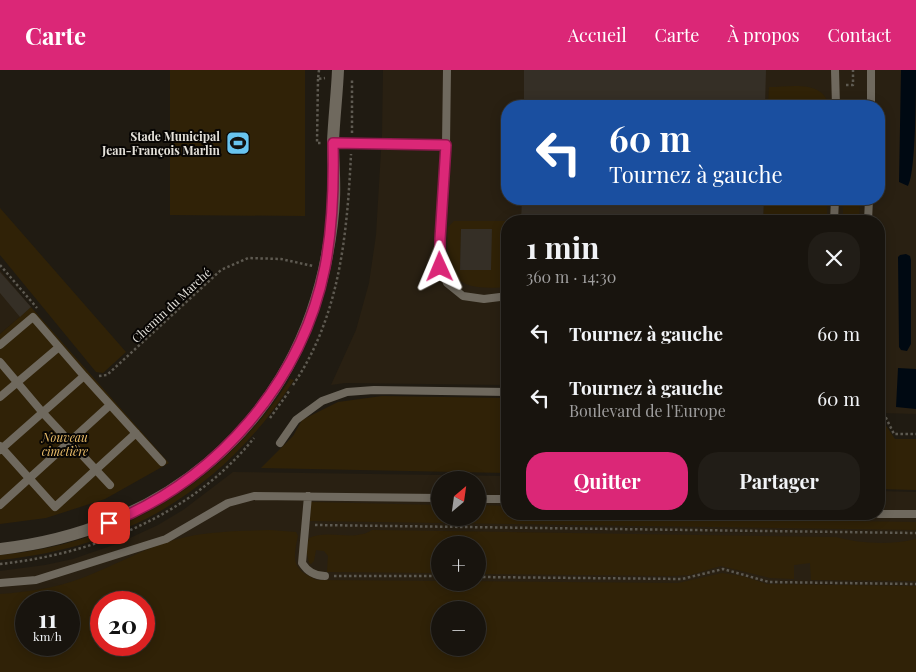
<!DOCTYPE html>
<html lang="fr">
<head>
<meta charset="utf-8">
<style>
  :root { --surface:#18140e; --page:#211d17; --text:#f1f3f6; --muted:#9f9e9e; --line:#36332e; --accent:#db2777 }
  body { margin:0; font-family:"Playfair Display",serif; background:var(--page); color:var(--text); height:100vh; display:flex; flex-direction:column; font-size:19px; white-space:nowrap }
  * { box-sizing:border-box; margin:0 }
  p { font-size:16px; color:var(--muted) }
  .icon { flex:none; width:28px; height:28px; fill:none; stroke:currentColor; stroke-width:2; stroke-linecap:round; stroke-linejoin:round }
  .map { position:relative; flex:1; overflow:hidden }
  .details { position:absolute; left:501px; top:145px; width:384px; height:305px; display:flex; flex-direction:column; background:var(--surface); border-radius:20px; box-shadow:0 2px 12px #0003,0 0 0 1px var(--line) }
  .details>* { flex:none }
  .hud { position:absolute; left:501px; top:30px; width:384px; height:105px; border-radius:20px; box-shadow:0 2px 12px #0003,0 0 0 1px var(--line); background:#1a4fa0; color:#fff; overflow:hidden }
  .needle { width:32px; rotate:29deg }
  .fabs { position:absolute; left:431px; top:401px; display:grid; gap:10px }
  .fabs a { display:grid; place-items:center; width:55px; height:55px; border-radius:50%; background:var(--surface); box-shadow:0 2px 12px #0003,0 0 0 1px var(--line); font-size:25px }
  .speed { position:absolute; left:15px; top:521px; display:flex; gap:10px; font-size:25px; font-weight:700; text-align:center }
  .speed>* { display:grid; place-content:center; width:65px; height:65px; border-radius:50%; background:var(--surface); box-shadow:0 2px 12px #0003,0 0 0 1px var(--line); line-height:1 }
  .speed small { font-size:12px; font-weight:400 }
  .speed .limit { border:8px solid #d22; background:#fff; color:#111 }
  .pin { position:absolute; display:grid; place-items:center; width:42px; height:42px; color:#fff; margin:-21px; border-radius:10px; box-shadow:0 2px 8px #0006 }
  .me { position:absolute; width:55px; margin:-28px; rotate:359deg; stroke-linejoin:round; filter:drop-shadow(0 0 4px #0008) }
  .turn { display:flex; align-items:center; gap:18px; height:105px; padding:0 25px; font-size:22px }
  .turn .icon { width:65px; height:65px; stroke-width:2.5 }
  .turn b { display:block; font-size:35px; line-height:42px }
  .round { display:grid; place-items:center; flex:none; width:52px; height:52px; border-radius:20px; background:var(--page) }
  .summary { display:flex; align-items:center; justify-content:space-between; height:85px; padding:0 25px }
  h1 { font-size:30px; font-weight:700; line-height:38px }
  .primary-button { display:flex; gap:10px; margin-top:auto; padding:10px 25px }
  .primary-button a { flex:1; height:58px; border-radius:20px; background:var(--accent); color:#fff; font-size:20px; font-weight:700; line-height:58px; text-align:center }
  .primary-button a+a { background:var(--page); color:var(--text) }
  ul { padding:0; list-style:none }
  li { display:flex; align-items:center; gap:15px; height:65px; padding:0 25px }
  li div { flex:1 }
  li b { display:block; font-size:19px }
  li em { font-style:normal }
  header { display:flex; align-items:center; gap:30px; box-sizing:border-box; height:70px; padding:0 25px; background:var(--accent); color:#fff }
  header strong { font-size:24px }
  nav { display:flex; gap:28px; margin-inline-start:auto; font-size:18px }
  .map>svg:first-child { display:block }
  .built { fill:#292012; fill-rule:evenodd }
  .green { fill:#302207; fill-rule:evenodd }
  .water { fill:#000912 }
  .building { fill:#352f26 }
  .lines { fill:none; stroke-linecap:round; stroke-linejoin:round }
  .path { stroke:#5e5a51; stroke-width:2.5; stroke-dasharray:2.5 2.5; stroke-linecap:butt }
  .service { stroke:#6f695e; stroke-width:8 }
  .secondary { stroke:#6f695e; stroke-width:12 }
  .route-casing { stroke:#8e194d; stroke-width:12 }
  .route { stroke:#db2777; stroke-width:9 }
  .labels { text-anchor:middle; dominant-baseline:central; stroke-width:4; stroke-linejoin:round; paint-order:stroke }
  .poi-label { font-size:12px; font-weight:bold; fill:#e4e1da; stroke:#080604; text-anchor:end }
  .street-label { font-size:12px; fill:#e4e1da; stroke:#080604 }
  .park-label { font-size:12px; font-style:italic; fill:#ebbe6a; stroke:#080604 }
</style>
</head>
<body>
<header>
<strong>Carte</strong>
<nav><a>Accueil</a><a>Carte</a><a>À propos</a><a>Contact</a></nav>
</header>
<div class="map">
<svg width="916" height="602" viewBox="0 0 916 602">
  <rect width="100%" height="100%" fill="#201b12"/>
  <!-- built -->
  <path class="built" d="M383,0H916V344L882,343L883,321L879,320V151H508L507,315L345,313L331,315L356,260L369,213L376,165L382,64ZM508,36H879V129H508Z
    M0,200L31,237L0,264Z
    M233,402L507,406L508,444H879V421L916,422V602H0V501L45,495L73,489L119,473L158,455L183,440ZM440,410H478V448H440ZM440,475H478V512H440ZM26,532H69V575H26ZM101,532H144V575H101ZM440,540H478V578H440Z"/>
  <!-- green -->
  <path class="green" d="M170,0H305V146L170,145Z
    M769,17C790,17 823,9 829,36H768Z
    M764,129H827V151H763Z
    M843,129H860L859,151H843Z
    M0,138L126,282L103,303L96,302L0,185Z
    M454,151H521H508L507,217C455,221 446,209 448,157ZM461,159H492L460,199Z
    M31,237L169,393L105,429L46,448L0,454V264Z
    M290,309L294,310C225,418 129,477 0,490V485C123,473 223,413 290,309Z
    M382,326L507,328V403L261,398L293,366L302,350L338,332Z
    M879,345L895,369H916V420L879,419Z
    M311,432L440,435V448H478V435L507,436L508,444H614L646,448L916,452V460L310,451Z
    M270,460L296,462L298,466C292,492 293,500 317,510L678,513L722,503L742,506L767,514L916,516V602H0V524C28,522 56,518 82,508C117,495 149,475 186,467C213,461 242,461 270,460ZM26,532H69V575H26ZM101,532H144V575H101ZM440,540H478V578H440Z
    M372,460L836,467C860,474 892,475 916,469V511L811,510L810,493L794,495V509L770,508L721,496L690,505L672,506L478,504V475H440V503L327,502L328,486L324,481L316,480L314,491L311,494L309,493L306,479L309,468C329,459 354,472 372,460Z"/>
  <!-- water -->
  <path class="water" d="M901,0H916C916,22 916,103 908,116L899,112Z
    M906,184L910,186L911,190V274L907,281L901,280L899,277L898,187L900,185Z
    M898,298L916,299V339L896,337Z"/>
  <!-- building -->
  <path class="building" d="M524,0H766L765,36H524Z
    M522,129H764L763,151H521Z
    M461,159H492L491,200H460Z
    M0,202L31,237L20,247L0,223Z"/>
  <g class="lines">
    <!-- path -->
    <path class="path" d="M319,0L318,9L325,8
      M318,9L317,73H321
      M846,15H853V0
      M352,63V9
      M0,195L37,238
      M99,306L107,305L221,200L248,188L281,189L313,196
      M293,315C340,246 347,165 351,84
      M879,334L894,364H916
      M270,348L290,320
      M315,455L916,463
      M0,494C95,484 193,444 254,368
      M334,506H440
      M478,507L682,509L723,499L769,512L916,514"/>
    <!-- service -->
    <path class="service" d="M447,0L446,75L440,169V197L447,213L463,226L484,229L508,226
      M835,0L836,36
      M871,36V0
      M333,73L446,75
      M834,151L835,129
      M868,151L869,129
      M0,275L33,247L84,306L0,380
      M0,292L43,343L110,415
      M84,306L162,392
      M0,327L59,277
      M280,373L296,350L322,331L347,322L374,320L508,322
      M0,376L55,437L136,363
      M308,426L302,493C307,501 315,506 325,506
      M478,429H508
      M0,435L110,335
      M879,444H916
      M0,513L36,510L166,469L228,433L254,426L440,428"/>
    <!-- secondary -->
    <path class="secondary" d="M0,479C160,461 288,360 324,200C329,177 333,152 334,129C335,110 333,91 333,72C334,48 337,24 338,0"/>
  </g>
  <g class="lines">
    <!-- route casing -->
    <g class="route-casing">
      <path id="route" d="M109,453C217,410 302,312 325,197C333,155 334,115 333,73L446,75L440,169V197"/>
    </g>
    <!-- route -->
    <use href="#route" class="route"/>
  </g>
  <!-- icons -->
  <defs>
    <g id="stadium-square" transform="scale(1.25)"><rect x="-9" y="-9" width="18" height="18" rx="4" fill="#68c4f0" stroke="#080604"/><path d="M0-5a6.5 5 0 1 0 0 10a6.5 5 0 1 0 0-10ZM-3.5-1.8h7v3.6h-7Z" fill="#111"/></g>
  </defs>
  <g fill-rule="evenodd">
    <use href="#stadium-square" x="238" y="73"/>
  </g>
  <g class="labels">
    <!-- poi labels -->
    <g class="poi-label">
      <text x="220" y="66">Stade Municipal<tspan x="220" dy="14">Jean-François Marlin</tspan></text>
    </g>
    <!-- street labels -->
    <g class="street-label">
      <text transform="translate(171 235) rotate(-43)">Chemin du Marché</text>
    </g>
    <!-- park labels -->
    <g class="park-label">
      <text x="65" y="367">Nouveau<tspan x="65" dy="14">cimetière</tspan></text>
    </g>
  </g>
</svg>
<div class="fabs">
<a><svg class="needle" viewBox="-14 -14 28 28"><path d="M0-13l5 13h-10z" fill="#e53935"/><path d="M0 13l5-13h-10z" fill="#9f9e9e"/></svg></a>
<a>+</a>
<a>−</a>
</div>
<div class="speed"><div>11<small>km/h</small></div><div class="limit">20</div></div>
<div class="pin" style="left:109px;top:453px;background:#d93025"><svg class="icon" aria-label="arrive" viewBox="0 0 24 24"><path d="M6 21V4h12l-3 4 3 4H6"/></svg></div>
<svg class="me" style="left:440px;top:197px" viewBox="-20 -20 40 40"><path d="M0-17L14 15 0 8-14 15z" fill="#db2777" stroke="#fff" stroke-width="4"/></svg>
<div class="hud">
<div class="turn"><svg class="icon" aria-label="left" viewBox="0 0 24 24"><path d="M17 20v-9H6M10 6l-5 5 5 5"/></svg><div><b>60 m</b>Tournez à gauche</div></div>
</div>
<section class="details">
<div class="summary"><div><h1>1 min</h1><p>360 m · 14:30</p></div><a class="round"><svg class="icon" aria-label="close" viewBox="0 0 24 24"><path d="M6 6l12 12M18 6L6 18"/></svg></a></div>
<ul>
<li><svg class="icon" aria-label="left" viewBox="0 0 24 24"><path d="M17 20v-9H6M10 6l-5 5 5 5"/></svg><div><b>Tournez à gauche</b></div><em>60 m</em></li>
<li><svg class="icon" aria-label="left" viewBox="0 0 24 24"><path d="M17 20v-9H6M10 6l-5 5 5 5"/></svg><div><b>Tournez à gauche</b><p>Boulevard de l'Europe</p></div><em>60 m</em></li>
</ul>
<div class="primary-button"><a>Quitter</a><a>Partager</a></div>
</section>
</div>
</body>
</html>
